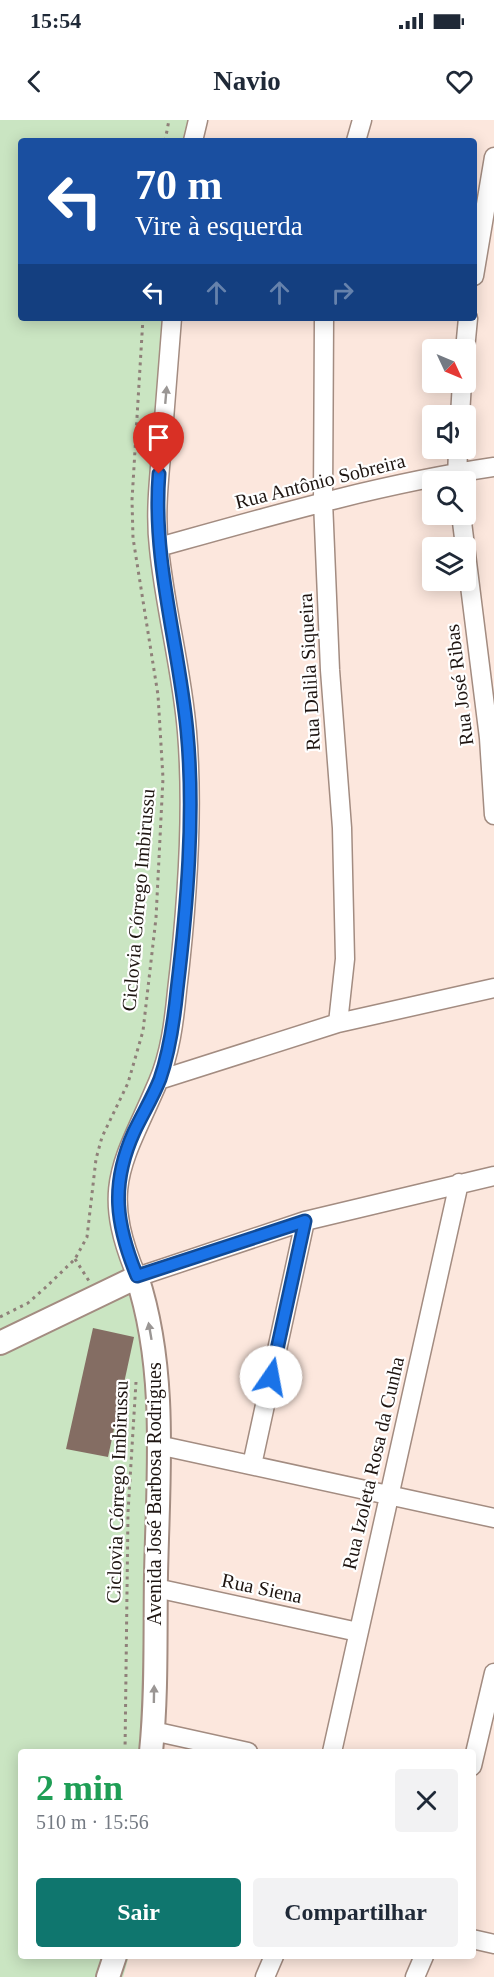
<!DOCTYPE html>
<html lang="pt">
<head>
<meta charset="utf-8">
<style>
  :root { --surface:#fff; --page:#f2f2f3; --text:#1f2937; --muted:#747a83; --accent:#0f766e }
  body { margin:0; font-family:Georgia,serif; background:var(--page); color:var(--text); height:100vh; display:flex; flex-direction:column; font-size:22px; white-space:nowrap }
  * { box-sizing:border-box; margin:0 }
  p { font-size:20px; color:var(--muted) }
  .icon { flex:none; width:33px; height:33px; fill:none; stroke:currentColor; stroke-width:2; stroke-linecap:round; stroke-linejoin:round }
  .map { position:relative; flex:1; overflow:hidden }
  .sheet { position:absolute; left:18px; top:1629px; width:458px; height:210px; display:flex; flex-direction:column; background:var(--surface); border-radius:6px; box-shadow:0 3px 15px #0003 }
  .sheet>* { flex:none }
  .guide { position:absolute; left:18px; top:18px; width:459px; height:183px; border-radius:6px; box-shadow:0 3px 15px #0003; background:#1a4fa0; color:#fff; overflow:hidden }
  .needle { width:39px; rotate:134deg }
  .buttons { position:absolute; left:422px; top:219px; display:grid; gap:12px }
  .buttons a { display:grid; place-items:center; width:54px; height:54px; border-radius:6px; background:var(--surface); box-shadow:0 3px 15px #0003; font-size:30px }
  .pin { position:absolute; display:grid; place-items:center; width:51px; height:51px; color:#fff; margin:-62px -26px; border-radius:50% 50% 50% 0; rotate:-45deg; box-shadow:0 0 6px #0007 }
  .pin .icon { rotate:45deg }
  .me { position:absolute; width:66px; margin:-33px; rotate:12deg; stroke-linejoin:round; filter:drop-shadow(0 0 4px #0008) }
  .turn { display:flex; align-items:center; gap:21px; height:126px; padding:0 18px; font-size:27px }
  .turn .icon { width:78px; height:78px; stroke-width:2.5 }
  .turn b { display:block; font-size:42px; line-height:51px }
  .lanes { display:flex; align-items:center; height:57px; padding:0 18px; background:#0003; justify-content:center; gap:30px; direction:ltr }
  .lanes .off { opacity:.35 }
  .round { display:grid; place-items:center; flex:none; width:63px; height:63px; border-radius:6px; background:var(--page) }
  .summary { display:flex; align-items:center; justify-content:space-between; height:102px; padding:0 18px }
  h1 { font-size:36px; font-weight:700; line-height:45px; color:#1e9e55 }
  .button { display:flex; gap:12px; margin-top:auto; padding:12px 18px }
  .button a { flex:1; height:69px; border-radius:6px; background:var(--accent); color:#fff; font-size:24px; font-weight:700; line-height:69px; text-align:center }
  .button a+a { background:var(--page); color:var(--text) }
  .status { display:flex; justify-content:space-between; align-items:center; height:42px; padding:0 30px; background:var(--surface); direction:ltr }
  .status svg { height:16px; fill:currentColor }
  header { display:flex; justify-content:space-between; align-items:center; height:78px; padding:0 18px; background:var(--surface); font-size:27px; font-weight:700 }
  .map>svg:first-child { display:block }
  .green { fill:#cae5c2 }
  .building { fill:#846d63 }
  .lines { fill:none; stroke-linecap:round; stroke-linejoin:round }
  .minor-casing { stroke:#a38c81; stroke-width:21 }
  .major-casing { stroke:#a38c81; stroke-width:26 }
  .path { stroke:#8f8079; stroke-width:3; stroke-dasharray:3 4.5; stroke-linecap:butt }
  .minor { stroke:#fff; stroke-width:18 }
  .major { stroke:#fff; stroke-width:22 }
  .oneway { fill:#9a9694 }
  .route-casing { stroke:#114b97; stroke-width:15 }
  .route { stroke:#1a73e8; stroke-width:10 }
  .labels { text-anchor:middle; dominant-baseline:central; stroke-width:4.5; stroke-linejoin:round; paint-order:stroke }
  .street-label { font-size:20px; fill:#1e1511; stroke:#fff }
</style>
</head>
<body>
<div class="status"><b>15:54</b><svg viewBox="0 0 49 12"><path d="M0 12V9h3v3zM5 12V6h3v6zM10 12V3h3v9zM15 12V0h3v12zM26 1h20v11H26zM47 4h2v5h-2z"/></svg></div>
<header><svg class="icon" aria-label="back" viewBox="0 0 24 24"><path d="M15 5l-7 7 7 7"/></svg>Navio<svg class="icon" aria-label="heart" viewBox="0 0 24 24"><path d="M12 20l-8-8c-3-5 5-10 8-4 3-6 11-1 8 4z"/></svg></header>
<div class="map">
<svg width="494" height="1857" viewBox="0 0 494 1857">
  <rect width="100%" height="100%" fill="#fce7dd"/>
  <!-- green -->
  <path class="green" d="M0,0H194L190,21H21V198H170L157,367L187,674L171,904L122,1030L131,1147L0,1213Z
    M137,1163L152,1232L147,1632H21V1836H129L123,1857H0V1229Z"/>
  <!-- building -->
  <path class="building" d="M93,1208L134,1217L108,1337L66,1329Z"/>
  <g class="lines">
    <!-- minor casing -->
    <g class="minor-casing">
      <path id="minor" d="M193,21L198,0
        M356,21L362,0
        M474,156L494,37
        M172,198C169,240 165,283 162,325C159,359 155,394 159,428C165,489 182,550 187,612C194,697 187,787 177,871C174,902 170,934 158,962C123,1044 99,1066 137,1157L305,1101L494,1056
        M324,198L323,381L330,550L342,708L345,839L338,903
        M465,230L468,198
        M460,296L462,262
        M457,362L458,328
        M461,394L489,618L494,695
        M159,427C270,396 380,364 494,347
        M159,960L338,903L494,868
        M158,1325L494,1398
        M252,1345L305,1101
        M156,1468L358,1512
        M153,1611L248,1632
        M332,1632L459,1063
        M472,1646L494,1553
        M472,1819L494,1824
        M265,1857L274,1836
        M415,1857L424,1836"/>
    </g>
    <!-- major casing -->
    <g class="major-casing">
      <path id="major" d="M0,1223L137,1157C168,1251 158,1357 156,1455C155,1513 157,1574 151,1632
        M108,1857L115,1836"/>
    </g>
    <!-- path -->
    <path class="path" d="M165,21L169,0
      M75,1139L89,1161
      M0,1197L28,1183L45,1168L75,1139L87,1117L96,1039L102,1017L128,963L143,911L156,798L163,658L158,575L133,418L132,380L143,198
      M125,1632L128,1392L136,1262"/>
    <!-- minor -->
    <use href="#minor" class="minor"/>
    <!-- major -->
    <use href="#major" class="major"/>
  </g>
  <!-- one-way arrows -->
  <defs><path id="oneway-solid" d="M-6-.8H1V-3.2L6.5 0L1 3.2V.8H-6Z" transform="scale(1.5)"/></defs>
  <g class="oneway">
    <use href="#oneway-solid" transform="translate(166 275) rotate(-85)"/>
    <use href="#oneway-solid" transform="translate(150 1211) rotate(-100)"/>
    <use href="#oneway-solid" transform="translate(154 1574) rotate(-89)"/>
  </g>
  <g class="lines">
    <!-- route casing -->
    <g class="route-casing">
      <path id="route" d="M159,354C152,441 179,525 187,611C195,694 187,787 177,870C174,900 170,930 160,959C153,977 142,995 134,1012C110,1065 116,1105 137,1156L305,1101L271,1257"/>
    </g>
    <!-- route -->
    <use href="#route" class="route"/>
  </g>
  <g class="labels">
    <!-- street labels -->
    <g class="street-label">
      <text transform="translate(320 361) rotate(-14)">Rua Antônio Sobreira</text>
      <text transform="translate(309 552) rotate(-93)">Rua Dalila Siqueira</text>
      <text transform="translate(459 565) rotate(-97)">Rua José Ribas</text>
      <text transform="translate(138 780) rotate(-85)">Ciclovia Córrego Imbirussu</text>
      <text transform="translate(373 1343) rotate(-77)">Rua Izoleta Rosa da Cunha</text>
      <text transform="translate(117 1372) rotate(-88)">Ciclovia Córrego Imbirussu</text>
      <text transform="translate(154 1374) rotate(-90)">Avenida José Barbosa Rodrigues</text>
      <text transform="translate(262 1468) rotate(12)">Rua Siena</text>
    </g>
  </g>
</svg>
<div class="buttons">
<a><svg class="needle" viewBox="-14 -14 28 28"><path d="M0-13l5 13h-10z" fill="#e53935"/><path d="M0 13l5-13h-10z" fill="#747a83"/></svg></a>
<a><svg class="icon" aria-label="sound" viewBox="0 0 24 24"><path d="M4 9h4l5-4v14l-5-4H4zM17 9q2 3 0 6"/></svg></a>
<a><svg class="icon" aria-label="search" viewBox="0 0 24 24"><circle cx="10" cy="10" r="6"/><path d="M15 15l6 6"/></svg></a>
<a><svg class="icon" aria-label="layers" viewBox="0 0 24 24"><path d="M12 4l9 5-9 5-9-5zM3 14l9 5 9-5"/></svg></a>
</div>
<div class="pin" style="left:159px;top:354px;background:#d93025"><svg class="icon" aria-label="arrive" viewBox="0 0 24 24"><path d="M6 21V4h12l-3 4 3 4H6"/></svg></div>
<svg class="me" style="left:271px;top:1257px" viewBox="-20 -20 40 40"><circle r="19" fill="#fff"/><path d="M0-13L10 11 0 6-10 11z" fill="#1a73e8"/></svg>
<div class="guide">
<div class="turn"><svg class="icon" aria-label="left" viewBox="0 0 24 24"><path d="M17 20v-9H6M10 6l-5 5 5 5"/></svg><div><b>70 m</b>Vire à esquerda</div></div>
<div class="lanes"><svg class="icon" aria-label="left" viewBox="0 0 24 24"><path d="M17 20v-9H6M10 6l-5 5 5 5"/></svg><svg class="icon off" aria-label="ahead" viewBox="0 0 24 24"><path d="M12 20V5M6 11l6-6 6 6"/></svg><svg class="icon off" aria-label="ahead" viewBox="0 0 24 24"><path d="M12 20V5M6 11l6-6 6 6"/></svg><svg class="icon off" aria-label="right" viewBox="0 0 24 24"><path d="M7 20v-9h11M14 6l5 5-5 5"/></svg></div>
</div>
<section class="sheet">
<div class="summary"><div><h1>2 min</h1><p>510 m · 15:56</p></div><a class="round"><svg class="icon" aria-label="close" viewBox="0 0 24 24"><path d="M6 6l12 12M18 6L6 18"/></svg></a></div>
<div class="button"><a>Sair</a><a>Compartilhar</a></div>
</section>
</div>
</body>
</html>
